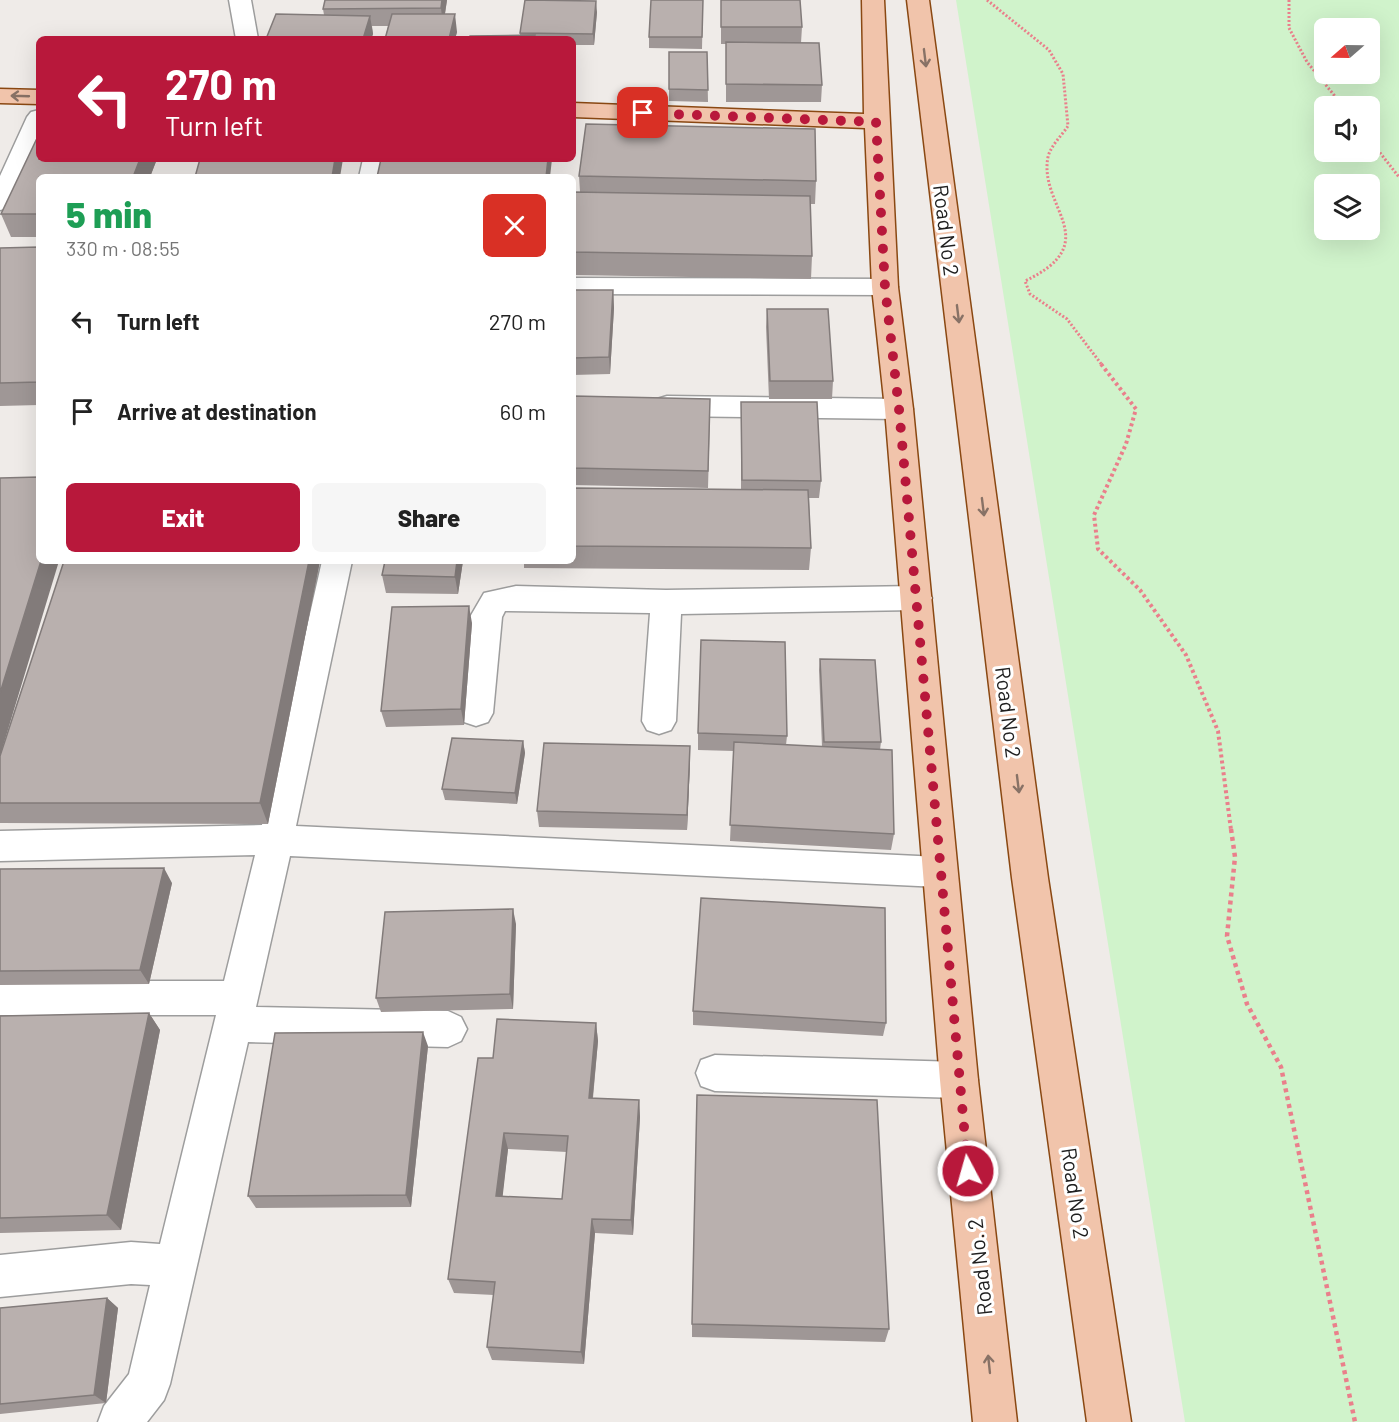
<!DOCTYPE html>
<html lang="en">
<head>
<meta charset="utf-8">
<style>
  :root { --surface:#fff; --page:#f6f6f6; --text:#222; --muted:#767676; --accent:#b8183b }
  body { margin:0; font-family:Barlow,sans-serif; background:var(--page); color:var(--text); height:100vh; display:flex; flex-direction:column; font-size:22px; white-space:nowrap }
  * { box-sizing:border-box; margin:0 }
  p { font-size:20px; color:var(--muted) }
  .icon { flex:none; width:33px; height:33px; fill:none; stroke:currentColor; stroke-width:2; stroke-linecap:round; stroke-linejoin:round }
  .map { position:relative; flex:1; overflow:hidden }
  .details { position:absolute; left:36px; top:174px; width:540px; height:390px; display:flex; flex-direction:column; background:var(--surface); border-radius:9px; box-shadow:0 6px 24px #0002 }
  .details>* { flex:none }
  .hud { position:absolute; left:36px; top:36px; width:540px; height:126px; border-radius:9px; box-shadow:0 6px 24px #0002; background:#b8183b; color:#fff; overflow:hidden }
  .needle { width:39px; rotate:250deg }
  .fabs { position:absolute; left:1314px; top:18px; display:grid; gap:12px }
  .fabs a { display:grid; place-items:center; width:66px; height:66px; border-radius:9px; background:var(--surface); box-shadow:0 6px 24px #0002; font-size:30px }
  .pin { position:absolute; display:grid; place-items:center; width:51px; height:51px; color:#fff; margin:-26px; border-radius:12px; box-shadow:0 3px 9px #0006 }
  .me { position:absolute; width:66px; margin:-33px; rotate:354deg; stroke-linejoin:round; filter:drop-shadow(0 0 4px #0008) }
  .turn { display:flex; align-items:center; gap:21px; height:126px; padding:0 30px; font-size:27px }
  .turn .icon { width:78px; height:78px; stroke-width:2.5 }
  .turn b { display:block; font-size:42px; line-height:51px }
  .round { display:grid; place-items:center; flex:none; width:63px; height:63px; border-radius:9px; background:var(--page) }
  .head { display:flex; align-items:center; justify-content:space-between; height:102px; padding:0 30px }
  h1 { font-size:36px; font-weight:800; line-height:45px; color:#1e9e55 }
  .cta { display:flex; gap:12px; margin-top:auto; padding:12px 30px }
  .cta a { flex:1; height:69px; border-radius:9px; background:var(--accent); color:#fff; font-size:24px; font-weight:800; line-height:69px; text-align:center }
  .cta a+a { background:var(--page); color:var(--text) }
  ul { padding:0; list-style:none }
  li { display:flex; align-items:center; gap:18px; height:90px; padding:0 30px }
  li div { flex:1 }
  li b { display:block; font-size:22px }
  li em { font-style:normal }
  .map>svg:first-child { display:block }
  .park { fill:#d0f3cb; fill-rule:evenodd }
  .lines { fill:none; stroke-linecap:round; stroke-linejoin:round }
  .minor-casing { stroke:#9d9d9d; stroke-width:3 }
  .major-casing { stroke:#8a4812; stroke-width:3 }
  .path-far2 { stroke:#ea7f8b; stroke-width:3; stroke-dasharray:2 2; stroke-linecap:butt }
  .path-far1 { stroke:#ea7f8b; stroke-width:4; stroke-dasharray:3 3; stroke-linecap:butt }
  .path { stroke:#ea7f8b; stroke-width:4.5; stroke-dasharray:4 4; stroke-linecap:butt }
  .minor { fill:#fff; fill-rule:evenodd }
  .major { fill:#f1c4ab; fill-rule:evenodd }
  .wall { fill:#9f9796; fill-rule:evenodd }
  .shaded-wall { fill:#827b7a }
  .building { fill:#b9b0ae; stroke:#827b7a; stroke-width:1.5; fill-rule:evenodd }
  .oneway { stroke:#887266 }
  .route { stroke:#b8183b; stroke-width:10; stroke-dasharray:0 18 }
  .labels { text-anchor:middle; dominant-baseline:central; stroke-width:6; stroke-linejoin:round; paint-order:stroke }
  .street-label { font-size:21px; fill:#202020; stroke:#fff }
</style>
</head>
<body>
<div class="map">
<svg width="1399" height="1422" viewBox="0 0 1399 1422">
  <rect width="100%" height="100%" fill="#efebe8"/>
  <!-- park -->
  <path class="park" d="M956,0H1399V1422H1185ZM1324,28H1370V74H1324ZM1324,106H1370V152H1324ZM1324,184H1370V230H1324Z"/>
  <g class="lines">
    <!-- minor casing -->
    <g class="minor-casing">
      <path id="minor" d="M229,0H251L258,39H236Z
        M39,110V143L12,203L9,208L0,210V176L27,117L31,112Z
        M363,159H387L383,177H359Z
        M573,278L885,279L894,281L898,287L894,293L885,295L573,294Z
        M667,396L899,399L909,402L913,409L909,416L899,419L667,416L657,413L653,406L657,399Z
        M322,561H352L296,826L939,857L952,861L957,872L952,883L939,887L290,856L256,1007L448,1011L461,1017L467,1029L461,1041L448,1047L248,1042L170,1384L164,1400L147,1422H98L104,1406L129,1374L150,1285L131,1284L0,1297V1255L131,1242L160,1244L216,1015H0V981H224L255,855L0,861V831L262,825Z
        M516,586L666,590L916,586L927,590L932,598L927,606L916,610L681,614L676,721L671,730L659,734L647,730L642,721L650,613L505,611L502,617L493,713L488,722L476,726L464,722L459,713L470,617L484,593Z
        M715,1055L959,1062L973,1067L978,1080L973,1093L959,1098L715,1091L701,1086L696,1073L701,1060Z"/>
    </g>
    <!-- major casing -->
    <g class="major-casing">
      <path id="major" d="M862,0H884L898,287L913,409L978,1080L1017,1422H973L940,1080L885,409L872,287L865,128L573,117V103L864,114Z
        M907,0H929L1048,878L1131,1422H1087L1012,878Z
        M0,89L39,90V104L0,103Z"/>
    </g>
    <!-- path-far2 -->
    <path class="path-far2" d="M987,0L1049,50L1063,74L1068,126C1062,135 1050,147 1048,157C1038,207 1107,242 1025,281L1030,294L1067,319L1102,365
      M1289,0V28L1307,62L1343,106
      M1370,140L1399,177"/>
    <!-- path-far1 -->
    <path class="path-far1" d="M1101,364L1136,409L1126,444L1094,515L1098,549L1140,590L1186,655L1218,731L1231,830"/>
    <!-- path -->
    <path class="path" d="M1231,829L1235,857L1227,936L1247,1004L1281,1067L1355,1422"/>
    <!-- minor -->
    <use href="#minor" class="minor"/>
    <!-- major -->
    <use href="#major" class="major"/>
  </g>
  <!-- wall -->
  <path class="wall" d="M447,0L445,14L457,32L455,39H385L388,26H372L373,34L371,39H266L324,15L323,9Z
    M703,0L702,49L649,48V37Z
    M721,0L802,27L801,43L822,85L821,102H726V44H721Z
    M597,12L594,45H573V39H469L520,36V33Z
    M707,52L708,102L669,101V89Z
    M39,159H157L150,177H39V237H11L1,214Z
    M579,176L816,181L815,204H810L812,256L811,279L573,275V192H580Z
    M39,247V405L0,406V248Z
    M573,290H613L614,308L610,374L573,375Z
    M767,309L833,381L832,399H769L766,327Z
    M573,396L710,416L708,488L573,485Z
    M741,402L821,481L819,498H809L811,548L809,570L524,568V561H573V488L741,489Z
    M0,478V756L64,561H320L268,824L0,823Z
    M463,561L458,594L386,593L382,575Z
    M472,623L464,725L386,727L381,711Z
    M820,659L881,742L880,750L894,834L891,850L730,841L734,751L698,750V733L787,736L786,745L822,747L819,670Z
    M523,741L525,753L517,804L445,800L442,789Z
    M690,762L687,830L539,827L537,811Z
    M0,869L172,883L149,984L0,985Z
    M516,924L513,1009L381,1012L376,998Z
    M693,1011L886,1023L883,1036L693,1025Z
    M149,1013L160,1030L121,1230L0,1233V1016Z
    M596,1023L598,1041L593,1098L639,1100L640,1117L633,1235L595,1233L584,1364L492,1360L487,1347L494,1295L454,1293L448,1279L493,1058ZM508,1149L567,1152L562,1199L502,1197Z
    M428,1046L411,1207L256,1208L248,1196Z
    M107,1298L118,1308L106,1403L0,1414V1308Z
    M692,1324L889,1329L885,1342L692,1337Z"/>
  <!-- shaded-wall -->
  <path class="shaded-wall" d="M442,0H447L443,26L441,8Z
    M596,1L597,12L594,45L593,34Z
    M455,14L457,32L455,39H449Z
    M370,16L373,34L371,39H363Z
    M140,159H157L150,177H133Z
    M335,159H343L340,177H332Z
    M548,159H552L550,177H546Z
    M613,290L614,308L610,374L609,357Z
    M41,561H59L0,756V693Z
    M309,561H320L268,824L260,803Z
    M457,561H463L458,594L455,577Z
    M469,606L472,623L464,725L461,709Z
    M523,741L525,753L517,804L515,793Z
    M690,746V762L687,830V815Z
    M164,868L172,883L149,984L140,970Z
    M513,909L516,924L513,1009L510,994Z
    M149,1013L160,1030L121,1230L107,1215Z
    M596,1023L598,1041L591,1115L589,1098Z
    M423,1032L428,1046L411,1207L406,1195Z
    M639,1100L640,1117L633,1235L631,1220Z
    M504,1133L508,1149L501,1211L496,1196Z
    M592,1219L595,1233L584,1364L581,1352Z
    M107,1298L118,1308L106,1403L94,1395Z"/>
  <!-- building -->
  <path class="building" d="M325,0H442L441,8L323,9Z
    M525,0L596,1L593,34L520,33Z
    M651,0H703L702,37H649Z
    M721,0H800L802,27H721Z
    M276,14L370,16L363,39H266Z
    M392,14H455L449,39H385Z
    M535,35L534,39H469L470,36Z
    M726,42L819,43L822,85L726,84Z
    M669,52H707L708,90L669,89Z
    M586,124L815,129L816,181L579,176Z
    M39,134V159H140L133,177H39V214H1Z
    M200,159H335L332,177H195Z
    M381,159H548L546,177H377Z
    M573,192L810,196L812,256L573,252Z
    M39,247V382L0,383V248Z
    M573,290H613L609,357L573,358Z
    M767,309H828L833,381H770Z
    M573,396L710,399L708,471L573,468Z
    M741,402H817L821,481L742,480Z
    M39,477V561H41L0,693V478Z
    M573,488L808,490L811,548L573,546Z
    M64,561H309L260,803H0V756Z
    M385,561H457L455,577L382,575Z
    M469,606L461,709L381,711L392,607Z
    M701,640L785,642L787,736L698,733Z
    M820,659L875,660L881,742H824Z
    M452,738L523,741L515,793L442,789Z
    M734,742L892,750L894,834L730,825Z
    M544,743L690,746L687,815L537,811Z
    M164,868L140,970L0,971V869Z
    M701,898L885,908L886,1023L693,1011Z
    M513,909L510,994L376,998L385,912Z
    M149,1013L107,1215L0,1218V1016Z
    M497,1019L596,1023L589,1098L639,1100L631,1220L592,1219L581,1352L487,1347L495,1282L448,1279L478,1058H493ZM504,1133L568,1136L562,1199L496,1196Z
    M423,1032L406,1195L248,1196L275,1033Z
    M697,1095L877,1100L889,1329L692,1324Z
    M107,1298L94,1395L0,1404V1308Z"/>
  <!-- one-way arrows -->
  <defs><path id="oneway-shaft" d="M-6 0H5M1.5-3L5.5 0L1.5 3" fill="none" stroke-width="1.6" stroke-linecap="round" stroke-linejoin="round" transform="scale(1.5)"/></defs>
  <g class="oneway">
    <use href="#oneway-shaft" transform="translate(925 58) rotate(83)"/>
    <use href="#oneway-shaft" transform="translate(20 96) rotate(-178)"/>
    <use href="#oneway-shaft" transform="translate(958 314) rotate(83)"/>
    <use href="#oneway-shaft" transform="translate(983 507) rotate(83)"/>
    <use href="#oneway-shaft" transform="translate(1018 784) rotate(83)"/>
    <use href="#oneway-shaft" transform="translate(989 1364) rotate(-96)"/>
  </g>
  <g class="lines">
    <!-- route -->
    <path class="route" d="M643,113L876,122L885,287L899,409L968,1171"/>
  </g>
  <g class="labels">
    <!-- street labels -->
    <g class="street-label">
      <text transform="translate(947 230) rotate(83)">Road No 2</text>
      <text transform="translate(1009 712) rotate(83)">Road No 2</text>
      <text transform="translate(1076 1193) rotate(82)">Road No 2</text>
      <text transform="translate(979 1267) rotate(-96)">Road No. 2</text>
    </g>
  </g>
</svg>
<div class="fabs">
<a><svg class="needle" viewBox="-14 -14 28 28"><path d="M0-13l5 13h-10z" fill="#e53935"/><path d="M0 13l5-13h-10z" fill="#767676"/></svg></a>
<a><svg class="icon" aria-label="sound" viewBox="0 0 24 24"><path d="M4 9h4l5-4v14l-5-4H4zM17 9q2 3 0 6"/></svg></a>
<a><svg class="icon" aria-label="layers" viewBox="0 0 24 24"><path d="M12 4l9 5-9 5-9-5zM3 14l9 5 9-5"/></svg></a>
</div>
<div class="pin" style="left:643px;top:113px;background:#d93025"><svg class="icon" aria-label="arrive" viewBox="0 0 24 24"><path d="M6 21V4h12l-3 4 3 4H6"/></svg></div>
<svg class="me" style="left:968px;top:1171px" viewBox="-20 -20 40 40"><circle r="17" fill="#b8183b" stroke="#fff" stroke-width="3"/><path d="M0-11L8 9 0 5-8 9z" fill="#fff"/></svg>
<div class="hud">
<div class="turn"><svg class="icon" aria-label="left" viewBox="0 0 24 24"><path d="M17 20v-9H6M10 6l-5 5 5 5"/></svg><div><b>270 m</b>Turn left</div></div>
</div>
<section class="details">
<div class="head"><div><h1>5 min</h1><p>330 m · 08:55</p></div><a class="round" style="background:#d93025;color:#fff"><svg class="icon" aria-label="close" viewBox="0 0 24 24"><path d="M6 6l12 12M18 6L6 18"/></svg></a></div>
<ul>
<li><svg class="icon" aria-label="left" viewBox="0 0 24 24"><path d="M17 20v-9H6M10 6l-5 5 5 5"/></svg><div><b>Turn left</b></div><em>270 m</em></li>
<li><svg class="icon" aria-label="arrive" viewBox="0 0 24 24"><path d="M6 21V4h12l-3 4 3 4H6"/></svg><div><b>Arrive at destination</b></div><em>60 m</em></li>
</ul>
<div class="cta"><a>Exit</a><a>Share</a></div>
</section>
</div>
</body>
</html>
